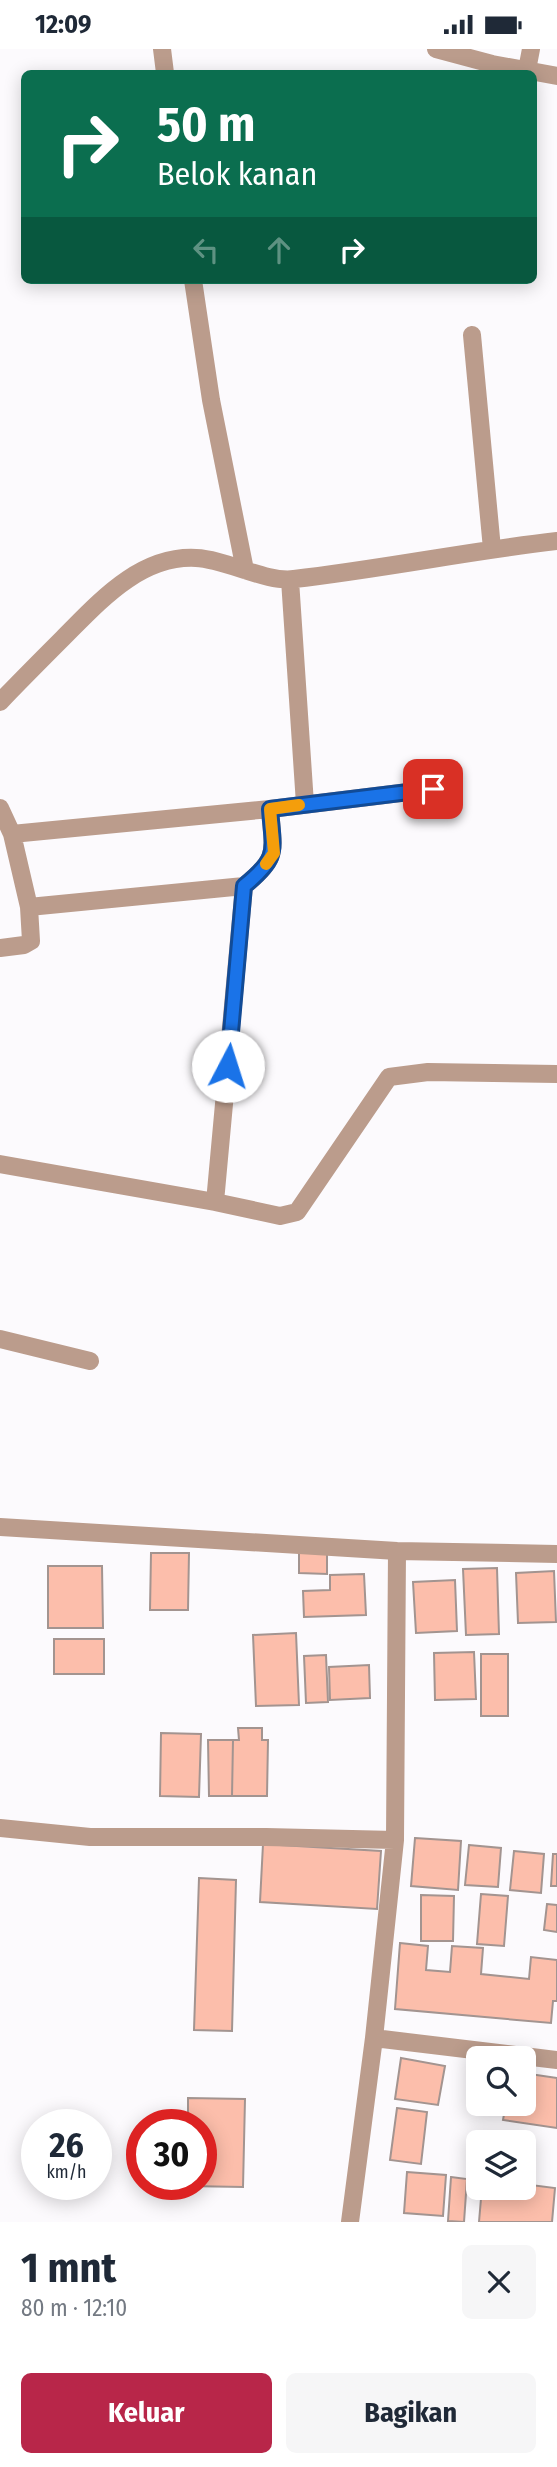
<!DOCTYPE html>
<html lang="id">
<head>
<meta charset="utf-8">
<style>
  :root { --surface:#fff; --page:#f6f6f7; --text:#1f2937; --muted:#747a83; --accent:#b82649 }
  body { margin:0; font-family:"Fira Sans Condensed",sans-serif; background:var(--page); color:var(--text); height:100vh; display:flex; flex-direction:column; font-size:26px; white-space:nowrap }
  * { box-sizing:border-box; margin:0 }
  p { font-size:23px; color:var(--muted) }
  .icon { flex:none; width:38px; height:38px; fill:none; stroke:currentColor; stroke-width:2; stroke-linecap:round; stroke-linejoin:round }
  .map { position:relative; height:2173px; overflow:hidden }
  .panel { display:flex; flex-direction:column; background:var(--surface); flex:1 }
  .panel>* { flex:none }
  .hud { position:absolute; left:21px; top:21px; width:516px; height:214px; border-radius:10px; box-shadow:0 4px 18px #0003; background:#0b6e4f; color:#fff; overflow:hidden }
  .fabs { position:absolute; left:466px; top:1997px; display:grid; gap:14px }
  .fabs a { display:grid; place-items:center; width:70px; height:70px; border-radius:10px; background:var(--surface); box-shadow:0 4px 18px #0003; font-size:35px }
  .speed { position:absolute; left:21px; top:2060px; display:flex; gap:14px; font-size:35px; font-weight:700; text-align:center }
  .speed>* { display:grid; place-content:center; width:91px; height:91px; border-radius:50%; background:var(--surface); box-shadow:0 4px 18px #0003; line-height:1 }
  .speed small { font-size:18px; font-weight:400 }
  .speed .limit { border:10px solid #d22; background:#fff; color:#111 }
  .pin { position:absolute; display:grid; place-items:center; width:60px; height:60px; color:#fff; margin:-30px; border-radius:14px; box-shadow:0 4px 10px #0006 }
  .me { position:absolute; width:77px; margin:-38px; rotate:5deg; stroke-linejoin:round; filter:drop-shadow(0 0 5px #0008) }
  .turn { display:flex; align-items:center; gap:24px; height:147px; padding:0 21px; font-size:32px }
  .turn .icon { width:91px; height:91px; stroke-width:2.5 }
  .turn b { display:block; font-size:49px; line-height:60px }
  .lanes { display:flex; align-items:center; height:66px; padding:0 21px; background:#0003; justify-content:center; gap:35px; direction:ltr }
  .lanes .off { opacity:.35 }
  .round { display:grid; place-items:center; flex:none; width:74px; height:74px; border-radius:10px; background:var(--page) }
  .summary { display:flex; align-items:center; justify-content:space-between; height:119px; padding:0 21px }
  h1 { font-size:42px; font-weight:700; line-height:52px }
  .button { display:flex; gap:14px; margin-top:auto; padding:14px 21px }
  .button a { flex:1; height:80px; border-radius:10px; background:var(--accent); color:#fff; font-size:28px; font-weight:700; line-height:80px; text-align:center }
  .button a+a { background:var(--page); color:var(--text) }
  .status { display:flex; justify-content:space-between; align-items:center; height:49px; padding:0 35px; background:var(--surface); direction:ltr }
  .status svg { height:19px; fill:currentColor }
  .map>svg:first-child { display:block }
  .building { fill:#fcbeab; stroke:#a39490; stroke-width:2 }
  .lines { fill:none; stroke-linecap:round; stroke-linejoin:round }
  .minor { stroke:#bb9c8c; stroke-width:18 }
  .route-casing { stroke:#114b97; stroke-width:18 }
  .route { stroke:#1a73e8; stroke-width:12 }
  .slow { stroke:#f59e0b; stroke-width:12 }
</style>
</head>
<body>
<div class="status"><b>12:09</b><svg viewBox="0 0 49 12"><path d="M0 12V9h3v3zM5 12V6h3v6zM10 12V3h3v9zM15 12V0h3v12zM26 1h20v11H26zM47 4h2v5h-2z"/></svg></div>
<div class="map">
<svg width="557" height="2173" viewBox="0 0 557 2173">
  <rect width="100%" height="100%" fill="#fcfafd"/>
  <!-- building -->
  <path class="building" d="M151,1504H189L188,1561H150Z
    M299,1504H327V1525L299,1524Z
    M48,1517H102L103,1579H48Z
    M497,1519L499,1585L466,1586L463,1520Z
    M554,1522L556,1573L518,1574L516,1524Z
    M364,1525L366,1566L304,1568L303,1542L330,1541V1526Z
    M455,1531L457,1582L416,1584L413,1533Z
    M296,1584L299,1656L256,1657L253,1586Z
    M54,1590H104V1625H54Z
    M474,1603L476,1650L435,1651L434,1604Z
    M481,1605H508V1667H481Z
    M326,1606L328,1653L306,1654L304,1607Z
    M369,1616L370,1649L330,1651L329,1618Z
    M238,1679H262V1691H268L267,1747H232L233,1691H239Z
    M161,1684L201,1685L199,1748L160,1747Z
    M208,1691H233L232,1747H209Z
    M415,1789L461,1792L458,1841L411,1837Z
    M263,1795L381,1802L377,1860L260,1853Z
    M469,1796L501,1799L498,1838L465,1836Z
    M514,1802L544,1805L541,1844L510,1841Z
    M553,1805H557V1837H551Z
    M199,1829L236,1831L232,1982L194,1981Z
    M481,1845L508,1847L504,1897L477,1895Z
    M421,1846L454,1847L453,1892H421Z
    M547,1855L557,1856V1883L544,1881Z
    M400,1894L428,1897L426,1921L450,1923L452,1897L483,1899L481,1925L529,1930L531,1908L557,1911V1952H553L551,1974L395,1960Z
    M401,2009L445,2017L438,2056L395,2050Z
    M523,2024L557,2029V2079L503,2071L506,2054H523Z
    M188,2049L245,2050L243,2138L187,2137V2135H201V2076H188Z
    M397,2059L427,2063L421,2115L390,2111Z
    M407,2123L446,2126L443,2167L404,2164Z
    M451,2128L467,2130L464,2173L448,2172Z
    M523,2135L555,2139L552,2173H479L482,2138H523Z"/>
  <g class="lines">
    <!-- minor -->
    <path class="minor" d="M162,0L165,24
      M436,0L492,15L557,27
      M527,21L531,0
      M193,231L211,351L245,521
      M472,286L492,500
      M290,531L305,755
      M0,653C21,631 42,610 63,589C99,553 140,506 196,509C226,510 266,534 294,530C382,520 469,502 557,492
      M0,759L12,785L270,760L433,740
      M29,858L244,837C280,808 273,802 270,760
      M0,899L24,896L31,892L29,858L12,785
      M0,1115L215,1153L280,1167L297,1163L389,1028L428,1023L557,1025
      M215,1153L244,837
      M0,1290L90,1312
      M0,1478L397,1502L557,1505
      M0,1779L90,1788H266L395,1791L374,1989L350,2173
      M395,1791L397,1502
      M374,1989L557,2011"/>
  </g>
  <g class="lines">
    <!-- route casing -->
    <g class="route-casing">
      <path id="route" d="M228,1017L244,837C280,808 273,802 270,760L433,740"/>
    </g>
    <!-- route -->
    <use href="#route" class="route"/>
    <!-- slow -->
    <path class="slow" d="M266,815L274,804L270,760L299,756"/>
  </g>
</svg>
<div class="fabs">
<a><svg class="icon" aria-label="search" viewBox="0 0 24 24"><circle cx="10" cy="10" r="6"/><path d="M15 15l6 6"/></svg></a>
<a><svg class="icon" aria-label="layers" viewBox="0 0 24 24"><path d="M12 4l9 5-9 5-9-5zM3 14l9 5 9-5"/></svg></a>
</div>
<div class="speed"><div>26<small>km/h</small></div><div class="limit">30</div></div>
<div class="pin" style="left:433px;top:740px;background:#d93025"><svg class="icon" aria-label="arrive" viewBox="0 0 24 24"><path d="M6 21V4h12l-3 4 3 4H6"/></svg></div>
<svg class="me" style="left:228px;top:1017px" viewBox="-20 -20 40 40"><circle r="19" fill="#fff"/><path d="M0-13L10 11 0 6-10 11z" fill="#1a73e8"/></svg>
<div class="hud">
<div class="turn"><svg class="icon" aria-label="right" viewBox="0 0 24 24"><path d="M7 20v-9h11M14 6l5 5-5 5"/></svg><div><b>50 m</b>Belok kanan</div></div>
<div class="lanes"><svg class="icon off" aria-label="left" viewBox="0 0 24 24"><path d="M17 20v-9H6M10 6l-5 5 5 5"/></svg><svg class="icon off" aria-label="ahead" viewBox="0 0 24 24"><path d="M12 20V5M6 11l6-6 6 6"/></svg><svg class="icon" aria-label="right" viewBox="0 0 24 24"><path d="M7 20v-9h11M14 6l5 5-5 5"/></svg></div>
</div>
</div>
<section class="panel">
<div class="summary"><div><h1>1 mnt</h1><p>80 m · 12:10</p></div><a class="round"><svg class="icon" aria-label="close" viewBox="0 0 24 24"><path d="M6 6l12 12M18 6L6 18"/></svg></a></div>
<div class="button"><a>Keluar</a><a>Bagikan</a></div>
</section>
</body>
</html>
